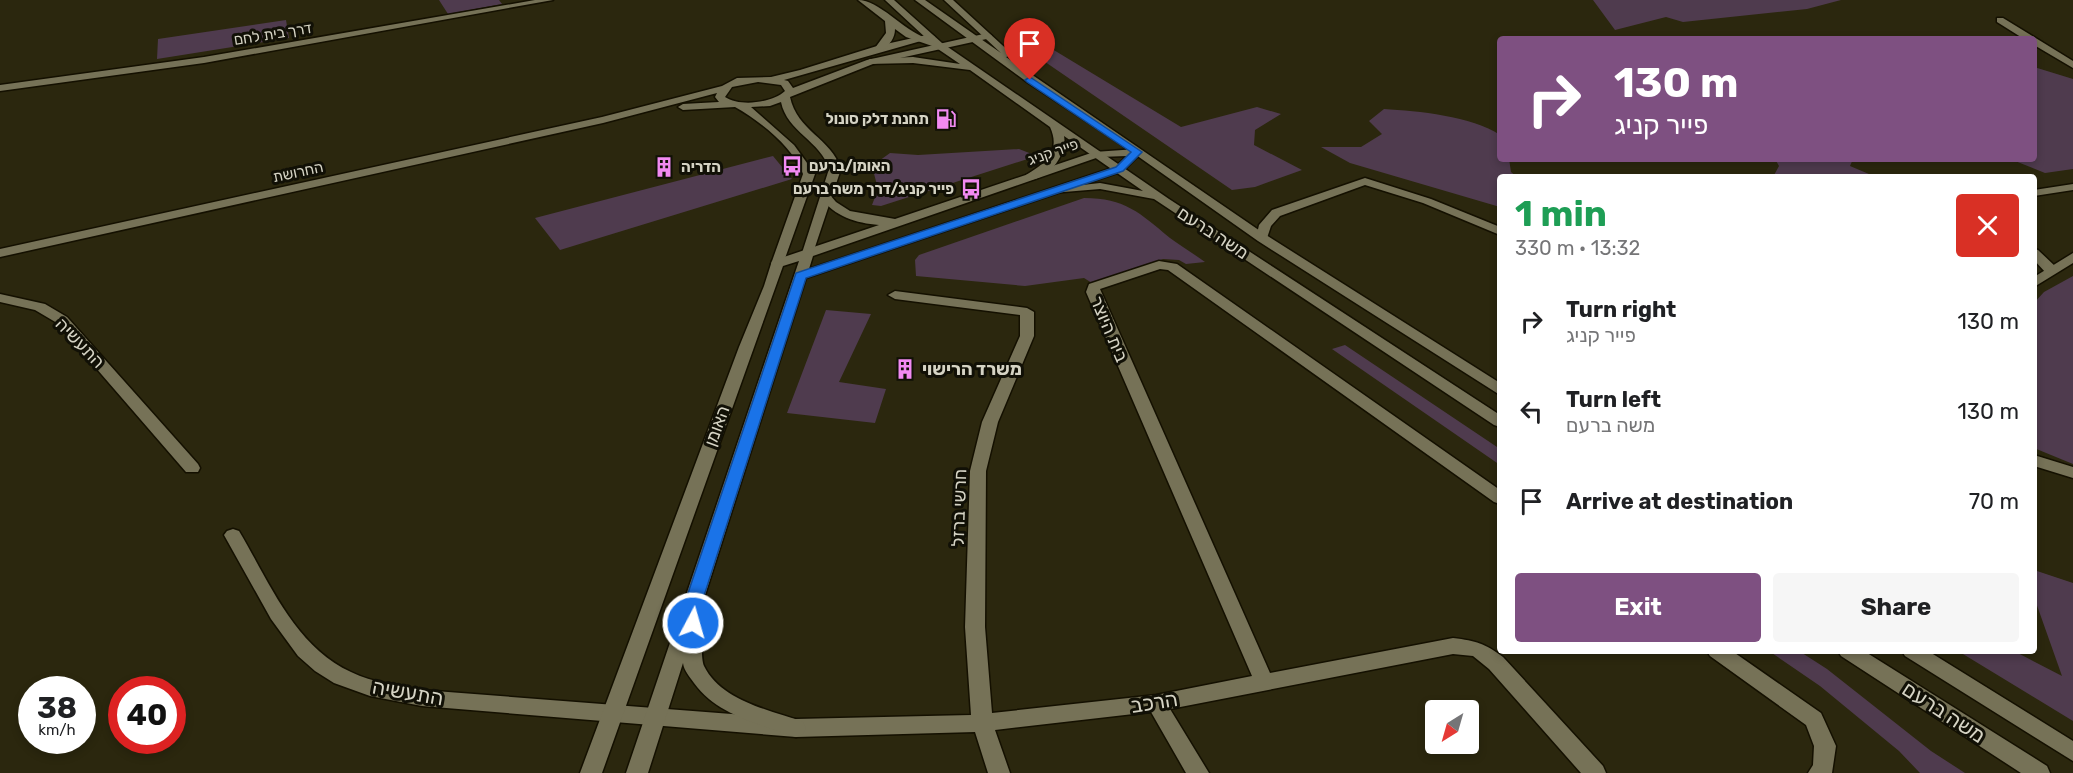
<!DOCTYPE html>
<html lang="en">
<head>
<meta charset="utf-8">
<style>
  :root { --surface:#fff; --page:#f6f6f6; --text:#202124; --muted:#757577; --accent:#7e5081 }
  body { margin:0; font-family:Rubik,"Noto Sans Hebrew",sans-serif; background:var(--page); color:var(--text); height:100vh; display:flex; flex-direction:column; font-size:22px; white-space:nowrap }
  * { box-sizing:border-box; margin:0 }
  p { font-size:20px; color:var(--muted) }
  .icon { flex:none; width:33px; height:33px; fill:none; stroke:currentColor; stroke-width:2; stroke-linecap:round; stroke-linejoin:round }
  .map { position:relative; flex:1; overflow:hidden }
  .panel { position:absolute; left:1497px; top:174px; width:540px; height:480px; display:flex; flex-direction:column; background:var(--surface); border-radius:6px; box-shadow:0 3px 9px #0003 }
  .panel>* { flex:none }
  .hud { position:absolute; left:1497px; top:36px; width:540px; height:126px; border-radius:6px; box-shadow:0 3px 9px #0003; background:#7e5081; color:#fff; overflow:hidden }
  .needle { width:39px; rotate:217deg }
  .buttons { position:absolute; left:1425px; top:700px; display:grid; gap:12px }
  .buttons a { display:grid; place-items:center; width:54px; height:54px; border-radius:6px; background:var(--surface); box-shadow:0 3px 9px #0003; font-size:30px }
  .speed { position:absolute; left:18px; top:676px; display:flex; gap:12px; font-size:30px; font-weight:700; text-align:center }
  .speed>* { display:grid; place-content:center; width:78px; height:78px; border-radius:50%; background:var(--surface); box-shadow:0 3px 9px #0003; line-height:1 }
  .speed small { font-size:15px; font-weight:400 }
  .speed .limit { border:9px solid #d22; background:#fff; color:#111 }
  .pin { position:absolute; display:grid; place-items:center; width:51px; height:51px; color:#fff; margin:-62px -26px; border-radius:50% 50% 50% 0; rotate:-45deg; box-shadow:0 0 6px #0007 }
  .pin .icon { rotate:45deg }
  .me { position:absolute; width:66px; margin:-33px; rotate:6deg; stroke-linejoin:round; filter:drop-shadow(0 0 4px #0008) }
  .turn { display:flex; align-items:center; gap:21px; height:126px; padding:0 18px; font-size:27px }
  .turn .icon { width:78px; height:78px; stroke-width:2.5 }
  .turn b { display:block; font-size:42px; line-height:51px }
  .round { display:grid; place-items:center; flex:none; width:63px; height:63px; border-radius:6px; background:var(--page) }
  .summary { display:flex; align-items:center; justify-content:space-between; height:102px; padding:0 18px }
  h1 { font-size:36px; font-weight:700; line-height:45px; color:#1e9e55 }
  .button { display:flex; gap:12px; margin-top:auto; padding:12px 18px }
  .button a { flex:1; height:69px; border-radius:6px; background:var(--accent); color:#fff; font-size:24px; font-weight:700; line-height:69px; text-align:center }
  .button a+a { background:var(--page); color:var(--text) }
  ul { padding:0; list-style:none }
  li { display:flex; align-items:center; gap:18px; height:90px; padding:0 18px }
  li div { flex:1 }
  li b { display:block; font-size:22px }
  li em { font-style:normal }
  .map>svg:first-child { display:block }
  .green { fill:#4f3b4e }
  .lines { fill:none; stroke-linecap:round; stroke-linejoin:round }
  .minor-casing { stroke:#141000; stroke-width:3 }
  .tertiary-casing { stroke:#141000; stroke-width:3 }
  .secondary-casing { stroke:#141000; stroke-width:3 }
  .minor { fill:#767257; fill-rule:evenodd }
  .tertiary { fill:#767257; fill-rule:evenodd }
  .secondary { fill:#767257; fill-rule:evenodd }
  .route { fill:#1a73e8; stroke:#114b97; stroke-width:1.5 }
  .labels { text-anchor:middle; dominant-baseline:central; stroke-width:6; stroke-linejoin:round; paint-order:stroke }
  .far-street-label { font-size:15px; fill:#d5d3c4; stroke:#111006 }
  .far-poi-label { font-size:15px; font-weight:bold; fill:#d5d3c4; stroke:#111006; text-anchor:end }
  .street-label { font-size:18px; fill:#d5d3c4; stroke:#111006 }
  .poi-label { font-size:18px; font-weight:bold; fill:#d5d3c4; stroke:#111006; text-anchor:start }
  .near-street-label { font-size:21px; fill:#d5d3c4; stroke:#111006 }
</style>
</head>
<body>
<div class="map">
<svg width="2073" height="773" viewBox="0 0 2073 773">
  <rect width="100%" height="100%" fill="#2b270e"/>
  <!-- green -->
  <path class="green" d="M439,0H499L502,4L448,14Z
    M1593,0H1841L1807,9L1683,22L1666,17L1615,30Z
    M286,20L289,38L157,59L158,39Z
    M1024,32L1181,127L1257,107L1281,114L1255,130L1254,145L1302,170L1255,187L1232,190L1010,38Z
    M2034,67L2073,79V169L2045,173L2010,159H2034Z
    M1384,109C1418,111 1472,116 1500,135V159H1509L1511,172L1517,177H1500V207L1350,163L1321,147H1361L1382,134L1369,121Z
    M1019,149L1037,156L881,206L872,205L878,189L872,166L890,153L918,155Z
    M773,156L792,179L560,250L535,218Z
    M1775,159H1853L1850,166L1876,177H1773L1779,166Z
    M1084,198C1125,198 1140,213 1170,238C1181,246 1194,254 1205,262L1186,264L1179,260L1163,259L1092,283L1084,278L1025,286L916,276L915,260L919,255Z
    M2073,276V464L2034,448V303L2044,292Z
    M826,310L871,314L839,382L886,389L875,423L787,413Z
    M1345,345L1500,449V465L1332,349Z
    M2034,570L2073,583V721L1958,651H2014L2062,676L2034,597Z
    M1769,651H1799L1827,669L1931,751L1965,773H1920L1899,751L1820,686Z"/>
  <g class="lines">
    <!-- minor casing -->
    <g class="minor-casing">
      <path id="minor" d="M535,0H553L204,63L0,91V85L204,57Z
        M1997,18H2003L2073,61V68L2034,45V39H2024L1997,22Z
        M988,33L992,36L991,38L873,64L790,97C797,131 831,138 841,169L812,256L808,257L802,253L829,169C821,141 787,132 781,102L770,106L751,107L794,145L815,174L783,264L777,268L771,264L803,174C793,147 760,121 735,107L683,110L678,107L683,104L719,102L715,97L717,93L603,123L0,257V249L602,117L722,86L737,78L771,77L800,70L877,46L931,34L935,37L784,80L788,81L793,88L867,60ZM758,82L781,85L785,91C772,103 740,107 725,97L732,87Z
        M1365,178L1431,199L1500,227V235L1423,203L1365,185L1280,216L1271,226L1266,241L1262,242L1256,238L1259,225L1272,210Z
        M2073,184V190L2034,196V190Z
        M2034,249L2038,250L2056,267L2057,270L2056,273H2046L2034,260Z
        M1159,261L1177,264L1500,490V504L1494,502L1168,270L1160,269L1100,289L1270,673L1453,638C1477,641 1484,643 1503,657L1603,766L1606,773H1581L1489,669L1473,656L1453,654L1170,709L1209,773H1186L1151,712L995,730L1010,773H988L975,732L796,737L422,706L370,696L334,683L315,671L298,656L271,619L224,535L227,531L233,529L239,531C269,581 294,646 351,672C373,683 398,685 422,690L796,719L971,715L965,627L970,471L982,422L1020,336V315L895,299L888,295L895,291L1027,308L1034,312V336L998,422L986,471L985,627L992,713L1156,695L1252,676L1086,292L1089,284Z
        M0,294L45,304L67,317L198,464L200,468L198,472H186L57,323L35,310L0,302Z
        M1707,651H1732L1821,713L1836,746L1832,773H1808L1813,765L1814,746L1806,725L1710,656Z"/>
    </g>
    <!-- tertiary casing -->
    <g class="tertiary-casing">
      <path id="tertiary" d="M1137,149L1142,152L1123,171L806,278L699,614L703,619C703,630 700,657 704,666C721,701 770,710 803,722L806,728L803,734L796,737C760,724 718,716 694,683C690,677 684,671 683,663L648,773H626L799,261L783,266L602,773H580L739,347L764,286L771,264L772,261L879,225C856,223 835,217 820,197L822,195H830L836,202L850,211L895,219L1094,152ZM1127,156L1115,167L809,269L813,256L1099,157Z
        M2073,253V263L2034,287V277Z
        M2034,455L2073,467V478L2034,466Z"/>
    </g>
    <!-- secondary casing -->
    <g class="secondary-casing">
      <path id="secondary" d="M858,0C879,0 903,30 926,38L885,0H894L942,43L1169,199L1500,415V427L1494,425L1154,199L1100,189L1052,193V189L1056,188L1100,183L1143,191L1064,136C1068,155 1046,183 1026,179V175C1046,163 1061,151 1050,127L970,70L913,63L867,64L865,62L870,59L913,57L960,64L935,47L906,37L895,29C895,38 890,44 883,50H877L875,48L886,33L885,21Z
        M915,0H925L1001,53L944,0H953L1013,55L1006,57L1266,235L1500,383V395L1258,241L1112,138L1027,82Z
        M1838,651H1864L2047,766L2050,773H2021L1841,656Z
        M1902,651H1928L2073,741V761L1905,656Z"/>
    </g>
    <!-- minor -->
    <use href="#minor" class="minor"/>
    <!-- tertiary -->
    <use href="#tertiary" class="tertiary"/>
    <!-- secondary -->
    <use href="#secondary" class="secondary"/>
  </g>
  <!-- route -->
  <path class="route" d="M1030,77L1142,152L1123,171L806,278L702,602V623L699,628L693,630L687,628L684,623L685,602L796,273L1116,167L1131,152L1027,82L1025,80Z"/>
  <!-- icons -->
  <defs>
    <g id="fuel-bare" transform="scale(1.62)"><path d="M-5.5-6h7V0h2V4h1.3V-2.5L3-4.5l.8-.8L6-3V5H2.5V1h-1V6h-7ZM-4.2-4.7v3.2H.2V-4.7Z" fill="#f28af2" stroke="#111006" stroke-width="2.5" paint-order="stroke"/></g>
    <g id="bus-bare" transform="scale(1.62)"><path d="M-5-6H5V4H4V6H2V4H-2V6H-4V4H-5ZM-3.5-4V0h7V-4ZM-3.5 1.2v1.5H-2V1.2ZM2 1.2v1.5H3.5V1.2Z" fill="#f28af2" stroke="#111006" stroke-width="2.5" paint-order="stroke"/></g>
    <g id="building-bare" transform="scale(1.62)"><path d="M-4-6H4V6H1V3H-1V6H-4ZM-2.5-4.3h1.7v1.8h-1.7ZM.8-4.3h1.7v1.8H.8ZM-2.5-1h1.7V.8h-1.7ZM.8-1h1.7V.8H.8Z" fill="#f28af2" stroke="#111006" stroke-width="2.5" paint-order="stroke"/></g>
  </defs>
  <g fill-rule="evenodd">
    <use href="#fuel-bare" x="946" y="119"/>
    <use href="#bus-bare" x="792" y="166"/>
    <use href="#building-bare" x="664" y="167"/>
    <use href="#bus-bare" x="971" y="189"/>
    <use href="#building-bare" x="905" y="369"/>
  </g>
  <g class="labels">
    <!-- far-street labels -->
    <g class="far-street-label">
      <text transform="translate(273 34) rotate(-9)">דרך בית לחם</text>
      <text transform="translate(1053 152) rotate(-19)">פייר קניג</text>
      <text transform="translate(298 172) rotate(-12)">החרושת</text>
    </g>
    <!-- far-poi labels -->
    <g class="far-poi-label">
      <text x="929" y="119">תחנת דלק סונול</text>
      <text x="809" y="166" text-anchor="start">האומן/ברעם</text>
      <text x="681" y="167" text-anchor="start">הדריה</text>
      <text x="954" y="189">פייר קניג/דרך משה ברעם</text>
    </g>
    <!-- street labels -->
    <g class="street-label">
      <text transform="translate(1213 233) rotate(33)">משה ברעם</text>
      <text transform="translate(1109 329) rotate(67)">בית היוצר</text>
      <text transform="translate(80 343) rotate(46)">התעשיה</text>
      <text transform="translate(717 426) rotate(-70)">האומן</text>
      <text transform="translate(959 508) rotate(-88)">חרשי ברזל</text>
    </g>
    <!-- poi labels -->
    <g class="poi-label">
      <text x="922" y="369">משרד הרישוי</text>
    </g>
    <!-- near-street labels -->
    <g class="near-street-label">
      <text transform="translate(408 692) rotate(10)">התעשיה</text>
      <text transform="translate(1154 702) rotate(-9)">הרכב</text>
      <text transform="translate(1944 712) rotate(33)">משה ברעם</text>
    </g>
  </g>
</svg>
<div class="buttons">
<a><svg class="needle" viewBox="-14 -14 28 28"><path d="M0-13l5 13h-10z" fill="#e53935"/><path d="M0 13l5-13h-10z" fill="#757577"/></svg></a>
</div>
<div class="speed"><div>38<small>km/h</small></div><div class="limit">40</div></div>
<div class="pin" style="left:1030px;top:80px;background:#d93025"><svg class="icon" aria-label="arrive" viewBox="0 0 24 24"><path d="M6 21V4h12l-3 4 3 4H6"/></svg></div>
<svg class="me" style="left:693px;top:623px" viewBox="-20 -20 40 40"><circle r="17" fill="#1a73e8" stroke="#fff" stroke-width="3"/><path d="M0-11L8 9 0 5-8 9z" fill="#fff"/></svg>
<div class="hud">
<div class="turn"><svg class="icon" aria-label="right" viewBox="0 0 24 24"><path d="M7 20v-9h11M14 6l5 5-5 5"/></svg><div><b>130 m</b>פייר קניג</div></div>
</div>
<section class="panel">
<div class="summary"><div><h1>1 min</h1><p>330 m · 13:32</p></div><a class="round" style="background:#d93025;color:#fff"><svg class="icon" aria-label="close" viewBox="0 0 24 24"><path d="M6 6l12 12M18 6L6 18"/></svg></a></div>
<ul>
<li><svg class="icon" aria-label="right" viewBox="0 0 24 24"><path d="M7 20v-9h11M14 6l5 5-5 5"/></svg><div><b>Turn right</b><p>פייר קניג</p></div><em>130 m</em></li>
<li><svg class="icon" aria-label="left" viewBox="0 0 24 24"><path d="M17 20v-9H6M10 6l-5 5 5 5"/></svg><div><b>Turn left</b><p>משה ברעם</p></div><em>130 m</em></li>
<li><svg class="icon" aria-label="arrive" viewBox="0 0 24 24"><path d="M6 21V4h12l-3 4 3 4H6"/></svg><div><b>Arrive at destination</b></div><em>70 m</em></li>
</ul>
<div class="button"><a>Exit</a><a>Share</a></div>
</section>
</div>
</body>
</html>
